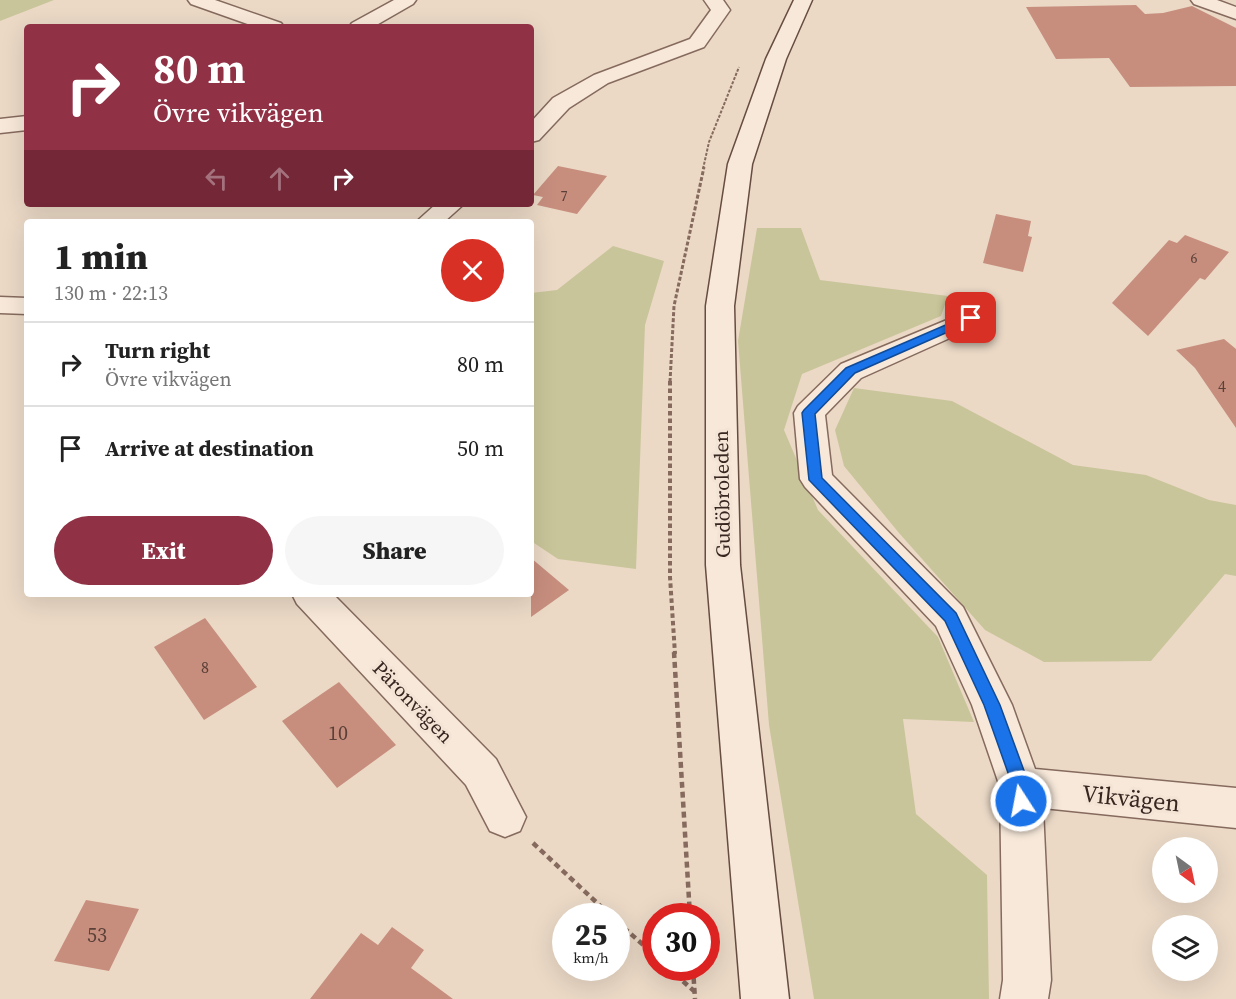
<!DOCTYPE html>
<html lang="en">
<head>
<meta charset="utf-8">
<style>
  :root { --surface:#fff; --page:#f6f6f6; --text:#222; --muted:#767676; --line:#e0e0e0; --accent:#903145 }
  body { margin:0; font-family:"Source Serif 4",serif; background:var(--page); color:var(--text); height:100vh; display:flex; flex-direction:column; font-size:22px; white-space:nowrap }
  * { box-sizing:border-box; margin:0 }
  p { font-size:20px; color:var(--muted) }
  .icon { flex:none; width:33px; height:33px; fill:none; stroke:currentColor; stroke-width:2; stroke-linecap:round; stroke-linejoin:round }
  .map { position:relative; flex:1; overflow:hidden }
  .sheet { position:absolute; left:24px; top:219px; width:510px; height:378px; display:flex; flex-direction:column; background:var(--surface); border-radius:6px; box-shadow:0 6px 24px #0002 }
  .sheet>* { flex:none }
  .banner { position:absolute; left:24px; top:24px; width:510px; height:183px; border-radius:6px; box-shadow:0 6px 24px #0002; background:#903145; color:#fff; overflow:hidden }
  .needle { width:39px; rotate:147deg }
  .fabs { position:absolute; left:1152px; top:837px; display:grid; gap:12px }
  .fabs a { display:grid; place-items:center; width:66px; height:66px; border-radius:50%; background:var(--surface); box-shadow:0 6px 24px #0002; font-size:30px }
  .speed { position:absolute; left:552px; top:903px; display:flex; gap:12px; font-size:30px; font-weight:700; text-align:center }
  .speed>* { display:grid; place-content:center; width:78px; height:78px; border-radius:50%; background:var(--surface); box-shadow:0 6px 24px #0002; line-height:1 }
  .speed small { font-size:15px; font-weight:400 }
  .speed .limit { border:9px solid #d22; background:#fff; color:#111 }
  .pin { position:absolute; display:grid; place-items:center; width:51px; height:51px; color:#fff; margin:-26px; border-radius:12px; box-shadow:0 3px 9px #0006 }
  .me { position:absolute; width:66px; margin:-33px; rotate:349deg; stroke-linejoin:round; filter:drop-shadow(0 0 4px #0008) }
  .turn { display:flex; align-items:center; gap:21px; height:126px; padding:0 30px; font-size:27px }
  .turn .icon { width:78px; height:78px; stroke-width:2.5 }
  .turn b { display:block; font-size:42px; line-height:51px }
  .lanes { display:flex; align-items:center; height:57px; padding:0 30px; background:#0003; justify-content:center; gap:30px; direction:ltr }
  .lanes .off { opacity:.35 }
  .round { display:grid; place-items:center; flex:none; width:63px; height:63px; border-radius:32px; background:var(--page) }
  .overview { display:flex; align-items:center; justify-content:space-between; height:102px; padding:0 30px }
  h1 { font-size:36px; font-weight:800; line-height:45px }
  .cta { display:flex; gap:12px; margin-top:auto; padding:12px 30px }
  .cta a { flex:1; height:69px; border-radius:36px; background:var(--accent); color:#fff; font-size:24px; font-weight:800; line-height:69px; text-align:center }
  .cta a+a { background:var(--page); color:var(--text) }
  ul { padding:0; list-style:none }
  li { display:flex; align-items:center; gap:18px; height:84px; padding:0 30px; border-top:2px solid var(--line) }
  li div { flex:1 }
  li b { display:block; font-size:22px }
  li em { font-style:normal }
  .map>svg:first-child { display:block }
  .green { fill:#c9c59a }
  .building { fill:#c78e7e }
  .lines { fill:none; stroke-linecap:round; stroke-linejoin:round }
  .street-casing { stroke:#856a5d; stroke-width:3 }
  .secondary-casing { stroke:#674c40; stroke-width:3 }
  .path-far3 { stroke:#856a5d; stroke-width:2; stroke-dasharray:3 1.5; stroke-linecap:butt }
  .path-far2 { stroke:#856a5d; stroke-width:3; stroke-dasharray:4 2; stroke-linecap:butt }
  .path-far1 { stroke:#856a5d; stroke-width:4; stroke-dasharray:4.5 3; stroke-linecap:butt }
  .path { stroke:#856a5d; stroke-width:4.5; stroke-dasharray:6 4; stroke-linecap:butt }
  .street { fill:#f7e8d9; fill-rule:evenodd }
  .secondary { fill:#f7e8d9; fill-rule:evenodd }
  .route { fill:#1a73e8; stroke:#114b97; stroke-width:1.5 }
  .labels { text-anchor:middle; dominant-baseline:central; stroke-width:6; stroke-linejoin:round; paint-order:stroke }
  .far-number-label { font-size:14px; fill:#5b4038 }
  .number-label { font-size:16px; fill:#5b4038 }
  .street-label { font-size:20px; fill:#372620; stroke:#f3e4d5 }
  .near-number-label { font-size:20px; fill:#5b4038 }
  .near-street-label { font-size:24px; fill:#372620; stroke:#f3e4d5 }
</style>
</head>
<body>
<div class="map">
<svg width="1236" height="999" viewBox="0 0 1236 999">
  <rect width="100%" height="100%" fill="#ebd9c6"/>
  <!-- green -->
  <path class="green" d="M0,0H54L0,21Z
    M757,228H801L820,280L948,296L941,316L802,374L784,430L818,510L938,637L974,722L903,719L916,814L987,875L989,999H814L769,725L738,341Z
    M613,246L664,261L645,325L636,569L558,559L531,541V293L557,290Z
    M854,388L952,401L1073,465L1146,475L1209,500L1236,505V576L1225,574L1151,661L1044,662L985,630L899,533L844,466L835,430Z"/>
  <!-- building -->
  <path class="building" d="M1136,5L1145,14L1163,13L1192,6L1236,28V86L1130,87L1109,58L1056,59L1026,7Z
    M558,166L607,176L577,214L537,205L543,197L533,195Z
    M996,214L1031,221L1028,236L1032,237L1023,272L983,263Z
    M1185,235L1229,252L1205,280L1200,278L1148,336L1112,303L1169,240L1177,243Z
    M1224,339L1236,349V428L1195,368L1176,350Z
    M531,558L569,590L531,617Z
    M205,618L257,687L204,720L154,647Z
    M339,682L396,745L337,788L282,721Z
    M86,900L139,909L109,971L54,961Z
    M392,927L424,950L411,968L453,999H310L361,933L378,945Z"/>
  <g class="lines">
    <!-- street casing -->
    <g class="street-casing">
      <path id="street" d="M188,0H215L281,23L284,27H256L191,4Z
        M394,0H416L413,4L373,27H349L352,23Z
        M704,0H723L730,10L704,47L608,83L569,108L539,140L531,142V122L553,98L594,75L690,39L711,10Z
        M1191,0H1217L1236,7V19L1194,4Z
        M27,116V130L0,133V119Z
        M436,204H464L444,222H416Z
        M0,297L27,298V314L0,313Z
        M971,310L981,312L985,318L981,324L861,378L825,415L832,475L963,607L1012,705L1035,769L1236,788V828L1043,808L1051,980L1048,999H1000L1003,980L1000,787L972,705L936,626L805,487L800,479L794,413L798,406L841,364Z
        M292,594H333L496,759L526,817L520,831L505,837L490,831L466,785L297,604Z"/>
    </g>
    <!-- secondary casing -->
    <g class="secondary-casing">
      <path id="secondary" d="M794,0H812L786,59L752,164L734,306L740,565L789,999H741L706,565V306L728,164L766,59Z"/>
    </g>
    <!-- path-far3 -->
    <path class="path-far3" d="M703,169L709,142L739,67"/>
    <!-- path-far2 -->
    <path class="path-far2" d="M670,382L674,306L704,167"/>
    <!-- path-far1 -->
    <path class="path-far1" d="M670,381V577L675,654"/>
    <!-- path -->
    <path class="path" d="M674,652L690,916
      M533,843L611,916
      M616,921L656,956
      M668,968L694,991
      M693,968L695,999"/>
    <!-- street -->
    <use href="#street" class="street"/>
    <!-- secondary -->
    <use href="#secondary" class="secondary"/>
  </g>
  <!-- route -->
  <path class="route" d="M971,314L975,315V320L855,373L815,414L822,478L956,613L1000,705L1030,787L1027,806L1021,809L1015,806L1013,787L984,705L945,621L809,480L802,413L804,410L846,368Z"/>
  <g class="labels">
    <!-- far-number labels -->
    <g class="far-number-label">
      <text x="564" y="196">7</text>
      <text x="1194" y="258">6</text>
    </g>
    <!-- number labels -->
    <g class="number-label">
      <text x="1222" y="386">4</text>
      <text x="205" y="667">8</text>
    </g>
    <!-- street labels -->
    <g class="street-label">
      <text transform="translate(722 494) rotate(-91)">Gudöbroleden</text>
      <text transform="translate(413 702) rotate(46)">Päronvägen</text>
    </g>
    <!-- near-number labels -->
    <g class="near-number-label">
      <text x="338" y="733">10</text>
      <text x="97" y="935">53</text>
    </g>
    <!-- near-street labels -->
    <g class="near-street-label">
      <text transform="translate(1131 798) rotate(6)">Vikvägen</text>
    </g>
  </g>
</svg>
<div class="fabs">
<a><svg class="needle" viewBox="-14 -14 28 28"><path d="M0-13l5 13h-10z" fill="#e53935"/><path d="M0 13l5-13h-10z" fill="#767676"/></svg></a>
<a><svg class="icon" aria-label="layers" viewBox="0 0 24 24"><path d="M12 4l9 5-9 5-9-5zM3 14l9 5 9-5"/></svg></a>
</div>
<div class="speed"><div>25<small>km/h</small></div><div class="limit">30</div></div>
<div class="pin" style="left:971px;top:318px;background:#d93025"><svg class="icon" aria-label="arrive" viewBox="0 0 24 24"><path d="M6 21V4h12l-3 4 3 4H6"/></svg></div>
<svg class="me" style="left:1021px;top:801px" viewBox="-20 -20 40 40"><circle r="17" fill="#1a73e8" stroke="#fff" stroke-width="3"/><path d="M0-11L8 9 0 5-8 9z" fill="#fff"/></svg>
<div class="banner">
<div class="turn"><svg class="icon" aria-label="right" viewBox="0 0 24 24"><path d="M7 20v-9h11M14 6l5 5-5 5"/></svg><div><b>80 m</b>Övre vikvägen</div></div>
<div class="lanes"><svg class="icon off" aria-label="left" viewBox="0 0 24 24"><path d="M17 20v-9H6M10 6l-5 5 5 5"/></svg><svg class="icon off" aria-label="ahead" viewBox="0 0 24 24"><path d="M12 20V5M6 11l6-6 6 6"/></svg><svg class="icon" aria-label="right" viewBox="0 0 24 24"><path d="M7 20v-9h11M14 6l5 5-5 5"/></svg></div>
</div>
<section class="sheet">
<div class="overview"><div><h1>1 min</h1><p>130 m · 22:13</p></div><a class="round" style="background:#d93025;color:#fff"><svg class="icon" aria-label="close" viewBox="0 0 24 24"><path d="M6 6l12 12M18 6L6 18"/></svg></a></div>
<ul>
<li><svg class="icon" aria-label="right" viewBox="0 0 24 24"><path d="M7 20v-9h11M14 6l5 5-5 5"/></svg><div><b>Turn right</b><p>Övre vikvägen</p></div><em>80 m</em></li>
<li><svg class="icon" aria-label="arrive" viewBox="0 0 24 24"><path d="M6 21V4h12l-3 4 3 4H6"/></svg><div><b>Arrive at destination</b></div><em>50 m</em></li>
</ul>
<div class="cta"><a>Exit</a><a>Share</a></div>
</section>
</div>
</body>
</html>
